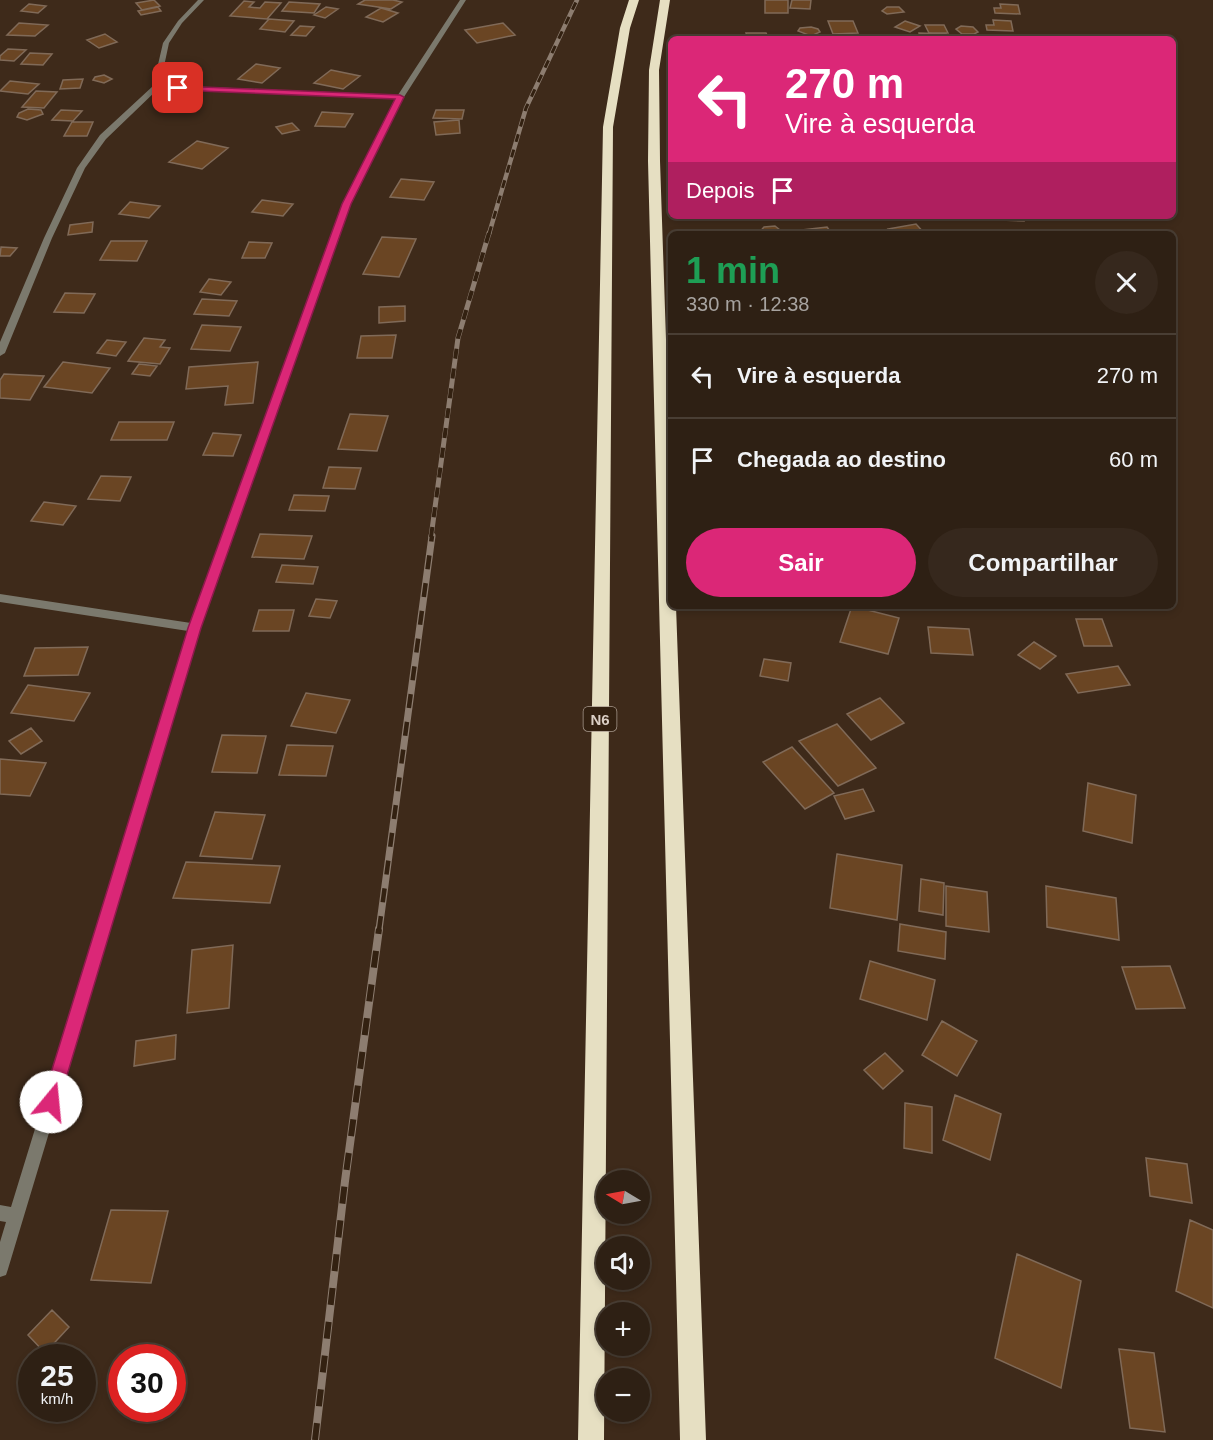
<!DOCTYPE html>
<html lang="pt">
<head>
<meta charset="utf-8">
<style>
  :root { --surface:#2e2014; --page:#36281d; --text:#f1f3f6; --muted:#a7a3a0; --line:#493e34; --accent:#db2777 }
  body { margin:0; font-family:Arial,sans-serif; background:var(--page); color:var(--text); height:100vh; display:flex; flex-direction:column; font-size:22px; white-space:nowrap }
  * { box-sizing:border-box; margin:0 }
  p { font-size:20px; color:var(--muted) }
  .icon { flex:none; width:33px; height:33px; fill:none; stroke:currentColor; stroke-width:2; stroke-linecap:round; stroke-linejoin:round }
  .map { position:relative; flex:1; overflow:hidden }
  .sheet { position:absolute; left:668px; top:231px; width:508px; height:378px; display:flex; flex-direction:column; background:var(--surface); border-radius:9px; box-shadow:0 3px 9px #0003,0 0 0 2px var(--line) }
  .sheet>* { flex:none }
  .guide { position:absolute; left:668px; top:36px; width:508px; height:183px; border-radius:9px; box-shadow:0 3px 9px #0003,0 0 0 2px var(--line); background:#db2777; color:#fff; overflow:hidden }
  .needle { width:39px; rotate:280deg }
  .controls { position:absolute; left:596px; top:1170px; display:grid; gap:12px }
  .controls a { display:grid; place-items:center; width:54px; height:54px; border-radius:50%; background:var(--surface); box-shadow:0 3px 9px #0003,0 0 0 2px var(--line); font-size:30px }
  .speed { position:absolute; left:18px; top:1344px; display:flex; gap:12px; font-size:30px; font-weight:700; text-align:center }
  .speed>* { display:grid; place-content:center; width:78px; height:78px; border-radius:50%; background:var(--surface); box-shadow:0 3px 9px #0003,0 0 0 2px var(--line); line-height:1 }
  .speed small { font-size:15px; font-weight:400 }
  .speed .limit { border:9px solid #d22; background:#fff; color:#111 }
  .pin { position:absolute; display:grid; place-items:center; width:51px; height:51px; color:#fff; margin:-26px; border-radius:12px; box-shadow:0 3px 9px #0006 }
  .me { position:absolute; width:66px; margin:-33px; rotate:17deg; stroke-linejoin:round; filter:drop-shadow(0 0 4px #0008) }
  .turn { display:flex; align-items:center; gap:21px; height:126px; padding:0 18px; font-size:27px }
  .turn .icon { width:78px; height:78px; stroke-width:2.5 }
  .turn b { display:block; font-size:42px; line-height:51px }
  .then { display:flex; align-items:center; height:57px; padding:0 18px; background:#0003; gap:12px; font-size:22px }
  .round { display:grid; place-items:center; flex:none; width:63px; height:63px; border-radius:32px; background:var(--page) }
  .summary { display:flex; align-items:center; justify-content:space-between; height:102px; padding:0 18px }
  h1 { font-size:36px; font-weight:700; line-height:45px; color:#1e9e55 }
  .primary-button { display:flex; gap:12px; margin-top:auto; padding:12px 18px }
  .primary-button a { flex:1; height:69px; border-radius:36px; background:var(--accent); color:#fff; font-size:24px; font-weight:700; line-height:69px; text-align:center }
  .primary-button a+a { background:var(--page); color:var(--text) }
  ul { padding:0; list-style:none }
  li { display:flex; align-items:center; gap:18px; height:84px; padding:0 18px; border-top:2px solid var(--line) }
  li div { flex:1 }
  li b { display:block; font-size:22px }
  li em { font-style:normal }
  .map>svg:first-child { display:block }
  .building { fill:#6a4523; stroke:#806a58; stroke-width:1.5 }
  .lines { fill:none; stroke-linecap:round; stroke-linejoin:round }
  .street { fill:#7b796d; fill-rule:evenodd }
  .highway { fill:#e6dfc2; fill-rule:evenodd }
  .rail-far3-casing { stroke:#8d7d70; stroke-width:4.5 }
  .rail-far2-casing { stroke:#8d7d70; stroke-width:5 }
  .rail-far1-casing { stroke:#8d7d70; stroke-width:7 }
  .rail-casing { stroke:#8d7d70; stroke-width:8 }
  .rail-far3 { stroke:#332111; stroke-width:3; stroke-dasharray:8; stroke-linecap:butt }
  .rail-far2 { stroke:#332111; stroke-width:4; stroke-dasharray:10; stroke-linecap:butt }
  .rail-far1 { stroke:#332111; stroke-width:4.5; stroke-dasharray:14; stroke-linecap:butt }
  .rail { stroke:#332111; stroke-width:6; stroke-dasharray:17; stroke-linecap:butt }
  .route { fill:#db2777; stroke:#8e194d; stroke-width:1.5 }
  .labels { text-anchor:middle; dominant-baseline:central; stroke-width:6; stroke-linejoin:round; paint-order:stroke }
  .shield { fill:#332111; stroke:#a99b8f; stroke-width:1.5 }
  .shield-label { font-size:15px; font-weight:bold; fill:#dbcfc5 }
</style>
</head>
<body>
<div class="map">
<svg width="1213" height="1440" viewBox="0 0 1213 1440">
  <rect width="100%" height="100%" fill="#3e2a1a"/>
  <!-- building -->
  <path class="building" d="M154,0L160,6L142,10L136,3Z
    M365,0H393L402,2L391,9L358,4Z
    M765,0H788V13H765Z
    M792,0H811L810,9L790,8Z
    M244,1L254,2L249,7L260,8L265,2L281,3L267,19L230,16Z
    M289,2L320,4L314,13L282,11Z
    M29,4L46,6L38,13L21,11Z
    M1000,4L1018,5L1020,14L995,13L994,8H1001Z
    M158,7L161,11L141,15L138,11Z
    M326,7L338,9L325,18L314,15Z
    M887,7H899L904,12L887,14L882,11Z
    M381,8L398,13L383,22L366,17Z
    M269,19L294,21L285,32L260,29Z
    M993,20L1011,21L1013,31L987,30L986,25H994Z
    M828,21H853L858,33L833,34Z
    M905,21L920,26L910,32L895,27Z
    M19,23L48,25L35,36L7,35Z
    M503,23L515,35L477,43L465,30Z
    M925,25H944L948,33H929Z
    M300,26L314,27L306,36L291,35Z
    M961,26L973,27L978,32L974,34H962L956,29Z
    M811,27L818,29L820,32L811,36L798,31L800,28Z
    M746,33H766L769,39H748Z
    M919,33L946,34L947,39H920Z
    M105,34L117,42L99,48L87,40Z
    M8,49L26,50L14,61L0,60V56Z
    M30,53L52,54L43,65L21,64Z
    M256,64L280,68L262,83L238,79Z
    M331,70L360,76L343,89L314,83Z
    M104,75L112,79L104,83L93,80L95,77Z
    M83,79L80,88L60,89L63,80Z
    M10,81L39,84L28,94L0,91Z
    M36,91L57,92L44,108L22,107Z
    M169,98L198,100L190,110L161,108Z
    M28,109L41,110L43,114L27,120L17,117L19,113Z
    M61,110L82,111L73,121L52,120Z
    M436,110H464L462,119L433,118Z
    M322,112L353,114L345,127L315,126Z
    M459,120L460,133L436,135L434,122Z
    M72,122H93L87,136H64Z
    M292,123L299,130L282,134L276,127Z
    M197,141L228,148L202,169L169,162Z
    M401,179L434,182L424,200L390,197Z
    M262,200L293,204L283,216L252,212Z
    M130,202L160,206L149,218L119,214Z
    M1000,216H1023L1024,221L1001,220Z
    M93,222L92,232L68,235L70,225Z
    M916,224L925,234H892L888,229Z
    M775,226L785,234H758L764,227Z
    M827,227L832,234H794L792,231Z
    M382,237L416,239L399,277L363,274Z
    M111,241H147L137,261L100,260Z
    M249,242L272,243L265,258H242Z
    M1,247L17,248L10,256H0Z
    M209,279L231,282L221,295L200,292Z
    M65,293L95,294L84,313L54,312Z
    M202,299L237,301L229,316L194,314Z
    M405,306V321L379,323V307Z
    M202,325L241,327L230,351L191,349Z
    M396,335L392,358H357L361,336Z
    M144,338L165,340L160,347L170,348L160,364L128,361Z
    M107,340L126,342L116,356L97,353Z
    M63,362L110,368L92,393L44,387Z
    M258,362L253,403L225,405L228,386L186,389L189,367Z
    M139,364L157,366L150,376L132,374Z
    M4,374L44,376L30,400L0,398V380Z
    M350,414L388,416L377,451L338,449Z
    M119,422H174L167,440H111Z
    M213,433L241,435L233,456L203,455Z
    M329,467L361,468L355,489L323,488Z
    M101,476L131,477L120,501L88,499Z
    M294,495L329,496L325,511L289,510Z
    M44,502L76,506L63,525L31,521Z
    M260,534L312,536L304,559L252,557Z
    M282,565L318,567L313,584L276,582Z
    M316,599L337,601L330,618L309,616Z
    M852,606L899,618L888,654L840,642Z
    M259,610H294L289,631H253Z
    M1076,619H1102L1112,646H1084Z
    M928,627L969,629L973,655L931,653Z
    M1034,642L1056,656L1040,669L1018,655Z
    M88,647L78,675L24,676L35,648Z
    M764,659L791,663L788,681L760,676Z
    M1118,666L1130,685L1078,693L1066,674Z
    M28,685L90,693L74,721L11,713Z
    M306,693L350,700L336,733L291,726Z
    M880,698L904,723L871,740L847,714Z
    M837,724L876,768L838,786L799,741Z
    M31,728L42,741L21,754L9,741Z
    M222,735L266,736L257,773L212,772Z
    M287,745L333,746L326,776L279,775Z
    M792,747L834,793L805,809L763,762Z
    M0,759L46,763L30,796L0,794Z
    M1088,783L1136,795L1132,843L1083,831Z
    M863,789L874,811L845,819L834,796Z
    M215,812L265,815L252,859L200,856Z
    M837,854L902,865L897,920L830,908Z
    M186,862L280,866L270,903L173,898Z
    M921,879L944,883L943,915L919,911Z
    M946,886L987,892L989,932L946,926Z
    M1046,886L1116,898L1119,940L1047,927Z
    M900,924L946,932L945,959L898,951Z
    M233,945L229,1008L187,1013L192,950Z
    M870,961L935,980L927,1020L860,999Z
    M1170,966L1185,1008L1136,1009L1122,967Z
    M942,1021L977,1041L957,1076L922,1055Z
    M176,1035L175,1059L134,1066L136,1041Z
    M885,1053L903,1071L883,1089L864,1070Z
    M955,1095L1001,1114L990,1160L943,1140Z
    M905,1103L932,1107V1153L904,1148Z
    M1146,1158L1187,1164L1192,1203L1150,1196Z
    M111,1210L168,1211L151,1283L91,1280Z
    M1190,1220L1213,1230V1308L1176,1291Z
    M1017,1254L1081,1281L1061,1388L995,1358Z
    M52,1310L69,1327L45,1353L28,1335Z
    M1119,1349L1154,1353L1165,1432L1130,1428Z"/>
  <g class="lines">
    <!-- street -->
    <path class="street" d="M198,0H204L182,23L169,43L160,85L398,95L460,0H466L404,97L351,204L201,628L8,1269L6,1275L0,1277V1242L6,1222L0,1221V1205L11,1207L188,631L0,602V594L191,623L343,204L396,99L158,89L106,139L85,168L52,238L5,353L0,356V342L44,238L77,168L100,135L153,86L163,43L178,21Z"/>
    <!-- highway -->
    <path class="highway" d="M629,0H639L630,28L613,127L604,1440H578L603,127L620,28Z
      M660,0H670L659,70L660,161L670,458V606H676L706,1440H680L648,161L649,70Z"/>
    <!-- rail-far3 casing -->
    <g class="rail-far3-casing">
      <path id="rail-far3" d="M489,234L526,108L577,0"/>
    </g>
    <!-- rail-far2 casing -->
    <g class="rail-far2-casing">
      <path id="rail-far2" d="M431,537L458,338L489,233"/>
    </g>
    <!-- rail-far1 casing -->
    <g class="rail-far1-casing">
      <path id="rail-far1" d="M379,930L432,536"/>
    </g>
    <!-- rail casing -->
    <g class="rail-casing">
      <path id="rail" d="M315,1440L345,1181L379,929"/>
    </g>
    <!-- rail-far3 -->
    <use href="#rail-far3" class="rail-far3"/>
    <!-- rail-far2 -->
    <use href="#rail-far2" class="rail-far2"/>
    <!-- rail-far1 -->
    <use href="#rail-far1" class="rail-far1"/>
    <!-- rail -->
    <use href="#rail" class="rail"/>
  </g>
  <!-- route -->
  <path class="route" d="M178,86L400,95L404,97L351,204L201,628L59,1102L57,1108L51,1111L45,1108L42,1102L188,628L342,204L395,99L175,90Z"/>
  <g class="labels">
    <!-- shield labels -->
    <rect class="shield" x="583.5" y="707" width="33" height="24" rx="4.5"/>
    <g class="shield-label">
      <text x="600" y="719">N6</text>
    </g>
  </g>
</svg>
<div class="controls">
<a><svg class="needle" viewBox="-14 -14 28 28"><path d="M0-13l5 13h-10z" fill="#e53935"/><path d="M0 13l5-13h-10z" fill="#a7a3a0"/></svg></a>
<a><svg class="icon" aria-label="sound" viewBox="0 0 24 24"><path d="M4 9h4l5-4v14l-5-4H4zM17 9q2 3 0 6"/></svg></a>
<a>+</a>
<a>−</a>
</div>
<div class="speed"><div>25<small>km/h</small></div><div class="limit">30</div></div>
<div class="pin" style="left:178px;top:88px;background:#d93025"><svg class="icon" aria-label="arrive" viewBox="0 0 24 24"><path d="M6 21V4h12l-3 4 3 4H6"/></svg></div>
<svg class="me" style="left:51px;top:1102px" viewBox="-20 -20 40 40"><circle r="19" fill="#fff"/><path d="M0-13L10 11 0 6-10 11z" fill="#db2777"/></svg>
<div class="guide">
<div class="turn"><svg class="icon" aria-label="left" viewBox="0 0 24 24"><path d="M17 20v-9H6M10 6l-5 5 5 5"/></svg><div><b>270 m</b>Vire à esquerda</div></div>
<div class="then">Depois<svg class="icon" aria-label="arrive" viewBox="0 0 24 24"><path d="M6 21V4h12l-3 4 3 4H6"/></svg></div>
</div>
<section class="sheet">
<div class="summary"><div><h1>1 min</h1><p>330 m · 12:38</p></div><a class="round"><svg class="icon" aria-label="close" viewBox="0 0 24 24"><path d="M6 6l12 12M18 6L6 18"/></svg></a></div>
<ul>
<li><svg class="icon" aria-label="left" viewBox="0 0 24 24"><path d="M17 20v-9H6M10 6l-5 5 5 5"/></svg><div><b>Vire à esquerda</b></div><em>270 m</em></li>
<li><svg class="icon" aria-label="arrive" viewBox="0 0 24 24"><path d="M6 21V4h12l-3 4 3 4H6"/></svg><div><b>Chegada ao destino</b></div><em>60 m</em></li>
</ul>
<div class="primary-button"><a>Sair</a><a>Compartilhar</a></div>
</section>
</div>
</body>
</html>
